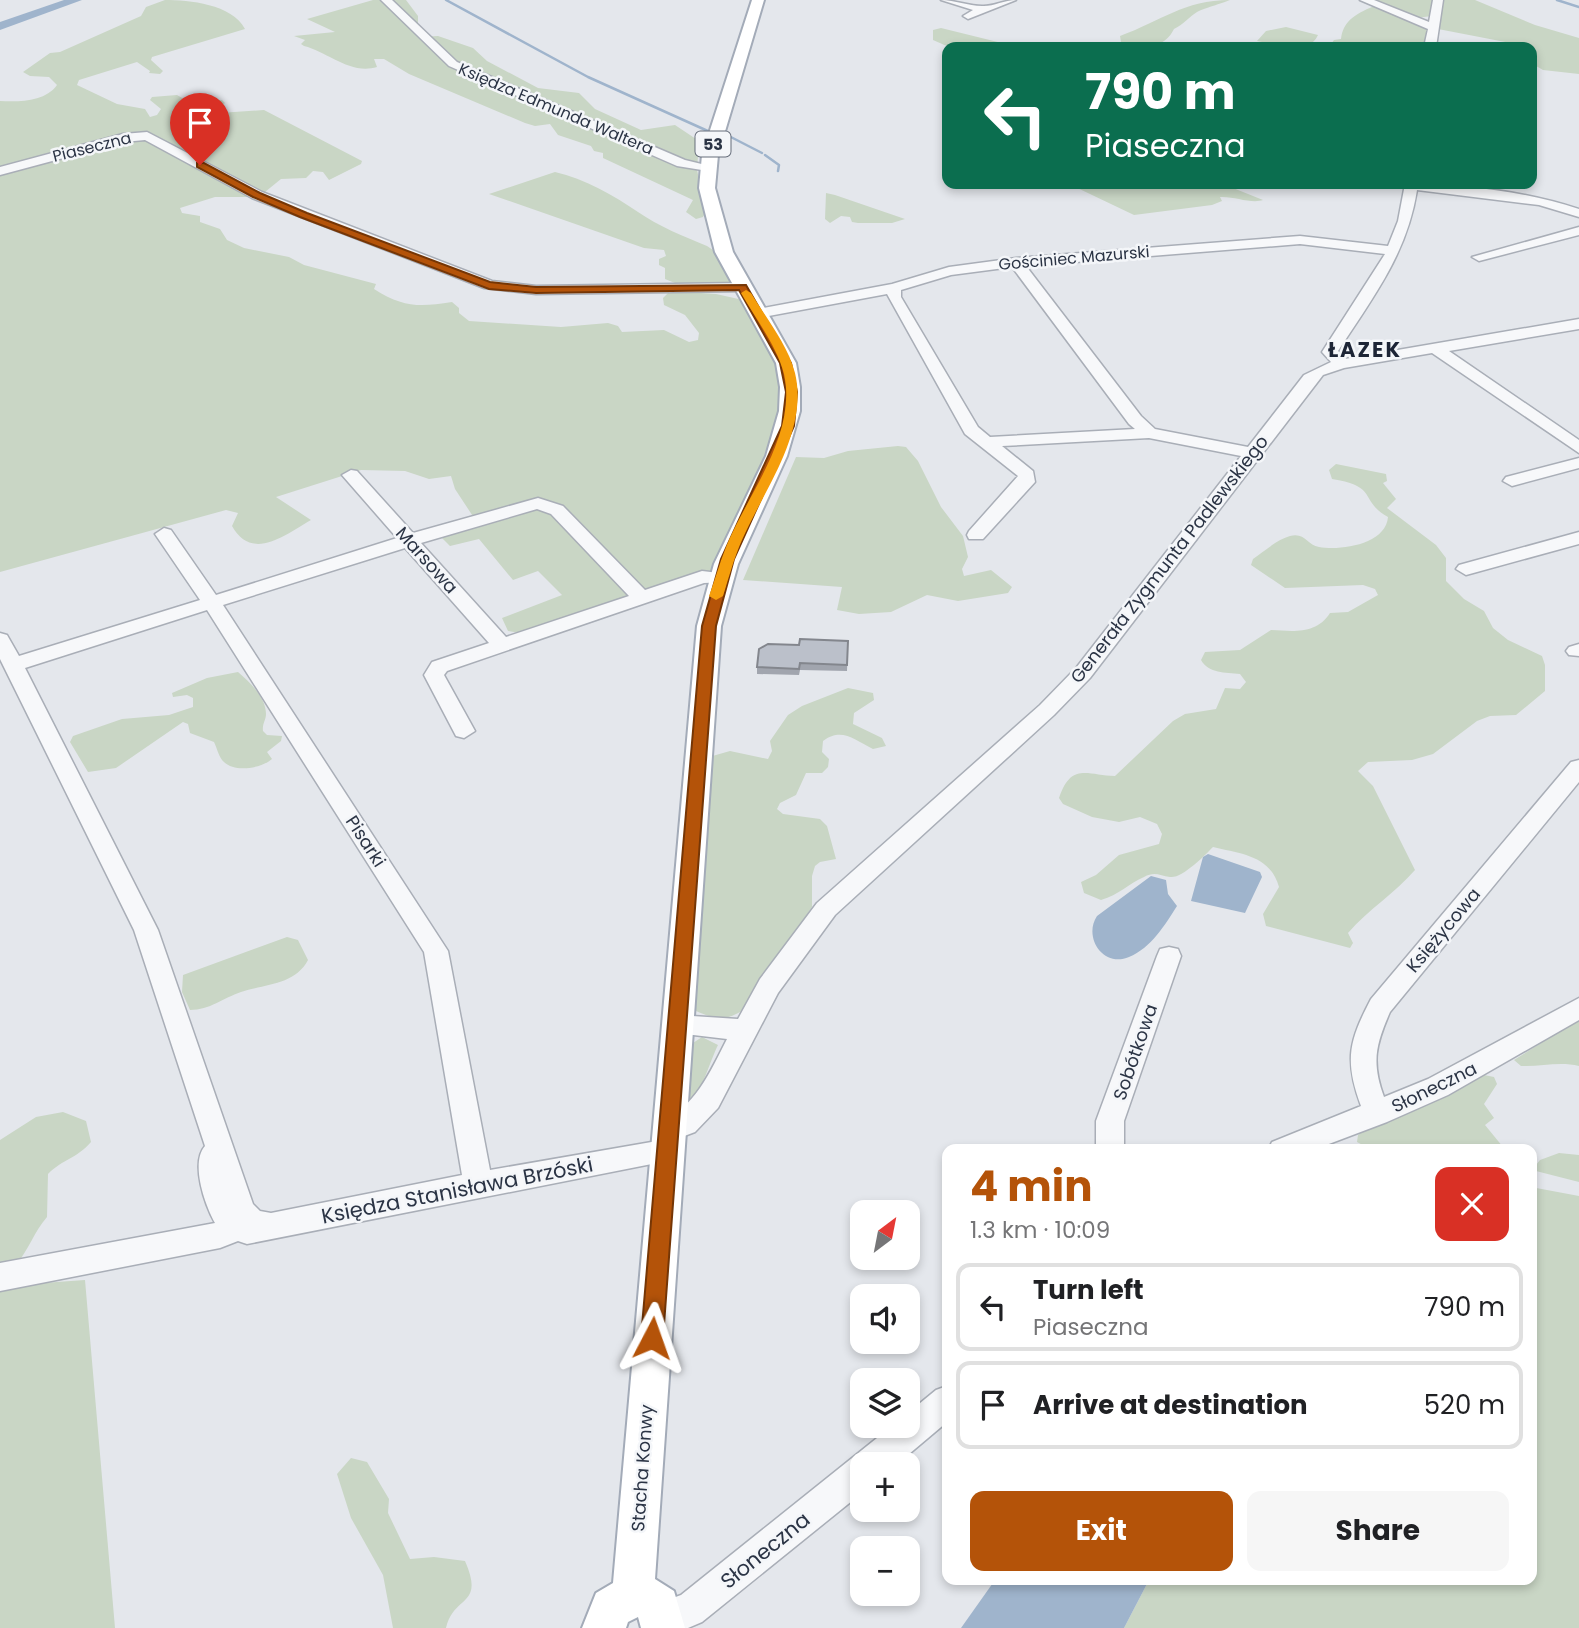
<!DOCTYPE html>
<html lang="en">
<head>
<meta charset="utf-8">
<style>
  :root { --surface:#fff; --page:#f6f6f6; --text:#202124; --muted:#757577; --line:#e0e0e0; --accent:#b45309 }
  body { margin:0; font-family:Poppins,sans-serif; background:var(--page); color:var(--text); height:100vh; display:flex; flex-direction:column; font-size:26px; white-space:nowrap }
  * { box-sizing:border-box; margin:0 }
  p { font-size:23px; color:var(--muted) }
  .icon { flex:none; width:38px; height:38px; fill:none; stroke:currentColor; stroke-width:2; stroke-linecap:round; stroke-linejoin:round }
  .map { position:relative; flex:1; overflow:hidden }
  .side { position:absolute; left:942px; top:1144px; width:595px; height:441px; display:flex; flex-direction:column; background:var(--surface); border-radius:14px; box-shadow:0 4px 10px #0003 }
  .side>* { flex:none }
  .hud { position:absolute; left:942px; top:42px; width:595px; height:147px; border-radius:14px; box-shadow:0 4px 10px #0003; background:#0b6e4f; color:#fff; overflow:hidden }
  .needle { width:46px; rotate:32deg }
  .fabs { position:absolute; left:850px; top:1200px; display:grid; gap:14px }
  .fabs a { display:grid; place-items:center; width:70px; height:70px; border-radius:14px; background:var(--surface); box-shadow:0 4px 10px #0003; font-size:35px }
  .pin { position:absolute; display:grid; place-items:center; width:60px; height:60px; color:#fff; margin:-72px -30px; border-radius:50% 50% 50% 0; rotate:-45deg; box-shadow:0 0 7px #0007 }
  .pin .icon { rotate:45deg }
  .me { position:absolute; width:77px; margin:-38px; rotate:4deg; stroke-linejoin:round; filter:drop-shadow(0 0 5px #0008) }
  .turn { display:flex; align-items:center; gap:24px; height:147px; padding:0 28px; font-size:32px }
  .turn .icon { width:91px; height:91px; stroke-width:2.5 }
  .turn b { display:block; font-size:49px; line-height:60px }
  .round { display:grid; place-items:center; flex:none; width:74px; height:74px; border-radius:14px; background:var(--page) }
  .summary { display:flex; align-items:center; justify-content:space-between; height:119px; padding:0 28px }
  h1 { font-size:42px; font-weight:700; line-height:52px; color:var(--accent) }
  .action { display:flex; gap:14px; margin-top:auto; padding:14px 28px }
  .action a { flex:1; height:80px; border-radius:14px; background:var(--accent); color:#fff; font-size:28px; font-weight:700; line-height:80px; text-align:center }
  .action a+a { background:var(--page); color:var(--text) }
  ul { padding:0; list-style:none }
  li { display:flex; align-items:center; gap:21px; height:88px; margin:0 14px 10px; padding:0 14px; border:4px solid var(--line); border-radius:14px }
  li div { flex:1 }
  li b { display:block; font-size:26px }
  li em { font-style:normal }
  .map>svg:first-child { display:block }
  .green { fill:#c9d6c5 }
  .water { fill:#9fb4cc }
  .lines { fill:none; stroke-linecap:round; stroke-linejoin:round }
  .stream { stroke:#9fb4cc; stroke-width:2.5 }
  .river { fill:#9fb4cc; fill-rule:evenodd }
  .minor-casing { stroke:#a9aeb7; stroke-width:3 }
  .major-casing { stroke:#a3abb8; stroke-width:4 }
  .minor { fill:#f7f8fa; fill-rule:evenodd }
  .major { fill:#fff; fill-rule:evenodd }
  .wall { fill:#a1a5ae }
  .building { fill:#bbc0ca; stroke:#83868d; stroke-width:2 }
  .route { fill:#b45309; stroke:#753606; stroke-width:2 }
  .slow { fill:#f59e0b }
  .labels { text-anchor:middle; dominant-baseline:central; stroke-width:5; stroke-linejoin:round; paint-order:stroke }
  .far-street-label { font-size:16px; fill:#2b3445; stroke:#f4f6f9 }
  .shield { fill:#f4f6f9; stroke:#676e7b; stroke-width:2 }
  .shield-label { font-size:16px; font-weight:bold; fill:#2b3445 }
  .street-label { font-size:18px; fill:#2b3445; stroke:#f4f6f9 }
  .far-district-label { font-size:21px; font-weight:bold; letter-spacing:2px; fill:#1d2536; stroke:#f4f6f9 }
  .near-street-label { font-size:21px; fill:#2b3445; stroke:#f4f6f9 }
</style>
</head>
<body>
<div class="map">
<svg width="1579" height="1628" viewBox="0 0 1579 1628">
  <rect width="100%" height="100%" fill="#e4e7ec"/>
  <!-- green -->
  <path class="green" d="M165,0C189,0 232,4 245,29L152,57L151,60L163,71L160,74L149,73L150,71L137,62L79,80L77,85L117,104L145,109L150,117L157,115L161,109L150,100L152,97L177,95L191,103L222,100L225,103L215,110L219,113L264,110L362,161L361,164L329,180L323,172L313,171L306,178L281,179L265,192L248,197H215L180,208L182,213L200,216V222L220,229L227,240L244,248L289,257L304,265L376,284L374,289C404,308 420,307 452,302L459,308V313L469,321L561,327L608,323L618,326L622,332L664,330L689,342L698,340L699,333L685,315L664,305L663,298L670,291L716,294L743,300L780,359L781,425L712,572L647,589L520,633L508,631L502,618L562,595L538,571L513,580L479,539L450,546L441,537L478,524L455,489L451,476L429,479L405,471L361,470L276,497L311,520C285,535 252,562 232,526L238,513L226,510L0,572V101C19,102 45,102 57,85L49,77L30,76L23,72L50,53L60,52L141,16L146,7Z
    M373,0H406L418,16V24L410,28L419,37L438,36L473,48L487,61L538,88L579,93L595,109L641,130L675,125L699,141L697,170L706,211L703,217L696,219L686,212L693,200L603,158V153L594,151L591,146L558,135L550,124L535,126L525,123L409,74L384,59H374L377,67C350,75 328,52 304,46L301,44L305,40L294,36L335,32L307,19Z
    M1230,0C1223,3 1202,9 1197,12C1189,17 1184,24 1174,29C1162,53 1135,47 1111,47L1121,42L1120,36C1161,21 1184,0 1230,0Z
    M1370,0H1434L1432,16L1416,18Z
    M1442,0H1475L1535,25L1579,38V74L1543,70L1531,63V47L1438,29Z
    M1374,6L1428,27L1426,47H1329L1334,40L1341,39C1343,22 1353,15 1374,6Z
    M1286,27L1318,35C1310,53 1287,47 1270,47L1267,43L1257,41L1266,31Z
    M941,28L1018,47H949L933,40V30Z
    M555,172C585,179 613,195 638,212C658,226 685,237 707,246L716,252L733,283H675L665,279V268L659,265V259L666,256L664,250L644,248L489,194Z
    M1069,184H1223L1263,200C1251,204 1234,196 1220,197L1222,201L1212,205L1134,215Z
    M826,193L835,195L905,219L892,223H858L852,222L850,217L841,216L830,223L825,219Z
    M898,446L906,447L918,461L941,507L963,536L968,557L962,569L964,576L991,570L1012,587L1008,593L958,601L927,595L891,612L859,614L837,610L842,587L743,580L796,457L824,458L848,451Z
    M1336,464L1386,474L1387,481L1383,483L1396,499L1387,508L1436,545L1446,558V581L1464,599L1484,611L1493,628L1508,640L1542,656L1545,665V691L1516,715L1490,716L1477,721L1433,754L1412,760L1368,762L1358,771L1373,786L1415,870C1395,893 1369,909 1348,933L1353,943L1350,948L1266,926L1263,914L1279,887C1270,855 1241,854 1213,847C1205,855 1182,879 1170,877C1160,876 1155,871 1144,877C1128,884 1119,895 1101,900L1084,893L1081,882L1096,875L1119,855L1159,844L1162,834L1157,824L1140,817L1119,822L1092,817L1063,804L1059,798C1071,762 1087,775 1115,776L1173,721L1185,714L1216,709L1225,688L1240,689L1246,682L1240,674C1225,672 1209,674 1201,660L1205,652L1240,650L1271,630C1293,631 1316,635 1330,613L1348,612L1378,595L1375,589L1363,585L1285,588L1251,565L1253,559C1263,552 1278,539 1290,536C1305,532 1307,545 1319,547C1341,551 1386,544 1388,517C1359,501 1379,486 1332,479L1329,470Z
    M238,672C250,682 266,698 266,714C266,720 262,724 263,731L267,735L282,736L281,741L267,752L272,759C262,768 235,773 224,762C219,758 217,748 214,742L190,733L188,724L183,722L116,768L88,772L70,742L73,736L122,719L169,715L193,707V698L187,695L173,697L172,693L207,678Z
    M848,688L873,693L874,700L854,713L853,724L882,738L886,746L873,749C854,740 842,727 823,741L822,752L829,759L828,767L822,773H806L796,795L780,803L777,809L783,814L820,819L827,826L836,859L820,862L815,866L812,876V907L743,1010C725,1022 715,1019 696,1011L691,1000L709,757L730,751L768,759L772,751L770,741L788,715L802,706Z
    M287,937L298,940L308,960C295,985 265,984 241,992C223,998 210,1010 190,1010L182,992L183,975Z
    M1579,1019V1066C1559,1061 1541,1067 1521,1066L1514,1060Z
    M702,1037L718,1045C711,1059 701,1093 691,1102H685L687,1047Z
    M1484,1075L1494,1077L1497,1084L1484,1104L1494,1118L1485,1125L1503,1147L1499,1150H1372L1357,1142L1358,1135L1367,1128Z
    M63,1112L86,1121L91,1142C76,1159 63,1159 48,1174L47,1217C34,1232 29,1249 16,1265L0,1266V1140L36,1117Z
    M1559,1153L1579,1155V1182L1532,1170L1540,1160Z
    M1531,1187L1579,1196V1628H1124L1149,1580H1531Z
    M85,1280L115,1628H0V1286Z
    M351,1458L367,1462L389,1499L388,1513L410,1559L434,1557L465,1561C485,1607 454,1594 446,1628H393L383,1575L351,1518L337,1474Z"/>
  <!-- water -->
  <path class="water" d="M1208,854L1260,872L1262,877L1245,913L1191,901L1203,857Z
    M1151,876L1166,880L1168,894L1177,906C1165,925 1151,948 1129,957C1103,968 1083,937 1097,916Z
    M995,1580H1149L1124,1628H961Z"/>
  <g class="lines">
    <!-- stream -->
    <path class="stream" d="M446,0L588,77L710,132
      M1557,0L1579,7
      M723,133L762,153
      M765,155L779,165L778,171"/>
    <!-- river -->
    <path class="river" d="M64,0H82L0,30V22Z"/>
    <!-- minor casing -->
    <g class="minor-casing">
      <path id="minor" d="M381,0H392L457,62L685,160L714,167L708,171L677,166L449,66Z
        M941,0C955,0 968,6 982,6C992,7 1004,0 1016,0L968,19L963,16L973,10Z
        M1360,0H1374L1429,22L1433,0H1443L1436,47H1424L1428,29Z
        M147,132L262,192L492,281L536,286L742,283L749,287L742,291L536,294L484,288L252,198L145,140L123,142L0,175V167L123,134Z
        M1405,184C1463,184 1524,191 1579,209V217L1539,205L1417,190C1407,254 1373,297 1338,351L1345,359L1579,319V329L1449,351L1579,440V453L1432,353L1344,368L1323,375L1090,678L1054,715L835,915L778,993L718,1108L695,1132L671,1141L677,1143L681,1151L677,1159L247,1244L238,1241L220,1248L0,1291V1263L215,1223C205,1205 190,1163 205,1146L134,930L0,659V633L7,635L19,656L200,600L155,534L164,528L171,530L216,595L397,538L342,475L351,470L357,471L413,533L538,498L563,506L645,590L702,571L728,574L731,578L728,582L704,583L447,671L444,675L475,731L464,738L456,736L424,675L432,662L489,643L405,548L223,605L448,951L490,1170L663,1140L654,1130L658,1122C695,1109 710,1072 727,1039L668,1032L664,1025L668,1018L677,1015L738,1019L760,979L817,903L1040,705L1076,668L1241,456L1149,438L1002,446L1033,471L1035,482L983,539H969L967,535L969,531L1018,476L965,434L887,294L758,318L753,316V310L892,284L949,267L1016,258L1300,236L1388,246L1398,221ZM1300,244L1385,254L1322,352L1331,362L1304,375L1248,447L1155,429L1141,416L1026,266ZM1012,267L1129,424L1135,429L990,437L978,427L901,297V290L951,275ZM537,509L551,514L629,596L506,637L421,543ZM207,610L424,952L462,1175L271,1213L260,1211L253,1204L158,930L25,668Z
        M1579,227V235L1479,261L1472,257Z
        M1579,458V468L1512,486L1503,481L1506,477Z
        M1579,532V544L1466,575L1456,569L1459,565Z
        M1579,644V656L1569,655L1566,651L1569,647Z
        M1579,760V782L1390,1012C1376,1044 1371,1062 1384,1097L1428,1079L1579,998V1020L1448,1095L1387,1122L1313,1150H1268L1272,1142L1361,1106C1344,1060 1349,1041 1371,999L1571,762Z
        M1169,947L1178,949L1181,956L1124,1121V1150H1096V1121L1157,956L1160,949Z
        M947,1386V1422L896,1465H863V1492L702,1622L688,1628H650L645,1618L651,1606L681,1595L892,1426H908V1413L936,1390Z"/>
    </g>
    <!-- major casing -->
    <g class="major-casing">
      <path id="major" d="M752,0H764L718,155L715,188L733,252L796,363L800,387V411L787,456L738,564L721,626L655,1579L674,1591L685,1628H641L638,1617L628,1622L626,1628H582L596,1593L613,1583L697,626L714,564L766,456L779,411L780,387L776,363L715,252L699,188L702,155Z"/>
    </g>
    <!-- minor -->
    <use href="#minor" class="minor"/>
    <!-- major -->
    <use href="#major" class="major"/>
  </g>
  <!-- wall -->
  <path class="wall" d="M848,641L847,671L800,670L799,675L757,674V667L799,645Z"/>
  <!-- building -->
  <path class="building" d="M800,639L848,641L847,665L800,663L799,669L757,667L759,649L768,644L799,645Z"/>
  <!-- route -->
  <path class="route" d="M197,163H204L260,193L307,213L490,282L536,287L746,285L791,363L797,392L794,426L734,559L716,626L663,1338L660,1345L652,1348L645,1345L641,1338L702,626L721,559L782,426L786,392L780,363L739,290L536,293L489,289L300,217L253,197L197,167Z"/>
  <!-- slow -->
  <path class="slow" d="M746,290L751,293C766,318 788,345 795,373C809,431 764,490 742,540C734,558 729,577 723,596L716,600L709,596C716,577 721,558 729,540C751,490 797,432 784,374C777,346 755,318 741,293Z"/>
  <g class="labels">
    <!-- far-street labels -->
    <g class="far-street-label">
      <text transform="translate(556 109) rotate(23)">Księdza Edmunda Waltera</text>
      <text transform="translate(92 147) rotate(-14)">Piaseczna</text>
      <text transform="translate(1074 258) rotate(-5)">Gościniec Mazurski</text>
    </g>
    <!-- shield labels -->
    <rect class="shield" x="695.5" y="131.5" width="35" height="25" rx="5"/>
    <g class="shield-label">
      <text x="713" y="144">53</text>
    </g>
    <!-- street labels -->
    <g class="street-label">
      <text transform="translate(1169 559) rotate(-52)">Generała Zygmunta Padlewskiego</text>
      <text transform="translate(427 560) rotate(48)">Marsowa</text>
      <text transform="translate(366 841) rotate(57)">Pisarki</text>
      <text transform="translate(1443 930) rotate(-50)">Księżycowa</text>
      <text transform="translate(1135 1052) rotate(-71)">Sobótkowa</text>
      <text transform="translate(1434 1087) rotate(-26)">Słoneczna</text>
      <text transform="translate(642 1468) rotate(-86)">Stacha Konwy</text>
    </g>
    <!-- far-district labels -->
    <g class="far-district-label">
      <text x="1365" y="349">ŁAZEK</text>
    </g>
    <!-- near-street labels -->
    <g class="near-street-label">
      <text transform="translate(457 1190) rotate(-11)">Księdza Stanisława Brzóski</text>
      <text transform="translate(765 1550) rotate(-39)">Słoneczna</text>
    </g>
  </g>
</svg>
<div class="fabs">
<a><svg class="needle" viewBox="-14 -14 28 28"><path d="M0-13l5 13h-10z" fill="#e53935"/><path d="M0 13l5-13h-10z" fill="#757577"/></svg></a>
<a><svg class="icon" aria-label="sound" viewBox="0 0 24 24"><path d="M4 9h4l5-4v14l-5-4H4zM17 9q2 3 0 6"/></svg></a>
<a><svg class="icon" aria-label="layers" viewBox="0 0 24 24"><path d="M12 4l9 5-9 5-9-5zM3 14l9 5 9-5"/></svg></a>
<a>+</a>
<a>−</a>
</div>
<div class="pin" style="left:200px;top:165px;background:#d93025"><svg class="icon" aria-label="arrive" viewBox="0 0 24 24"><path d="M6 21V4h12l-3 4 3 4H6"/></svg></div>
<svg class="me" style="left:652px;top:1338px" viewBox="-20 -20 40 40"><path d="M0-17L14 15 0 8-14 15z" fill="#b45309" stroke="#fff" stroke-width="4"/></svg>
<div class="hud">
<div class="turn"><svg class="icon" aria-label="left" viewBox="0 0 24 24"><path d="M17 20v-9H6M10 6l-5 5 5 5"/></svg><div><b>790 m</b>Piaseczna</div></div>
</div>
<section class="side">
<div class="summary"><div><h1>4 min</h1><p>1.3 km · 10:09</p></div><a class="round" style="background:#d93025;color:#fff"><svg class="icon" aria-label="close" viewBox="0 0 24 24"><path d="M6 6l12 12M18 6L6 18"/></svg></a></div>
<ul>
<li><svg class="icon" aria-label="left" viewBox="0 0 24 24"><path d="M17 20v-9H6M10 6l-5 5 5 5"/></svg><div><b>Turn left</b><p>Piaseczna</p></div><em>790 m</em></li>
<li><svg class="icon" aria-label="arrive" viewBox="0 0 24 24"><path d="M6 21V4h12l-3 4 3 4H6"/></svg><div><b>Arrive at destination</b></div><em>520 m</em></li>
</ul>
<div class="action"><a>Exit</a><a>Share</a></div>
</section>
</div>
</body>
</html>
